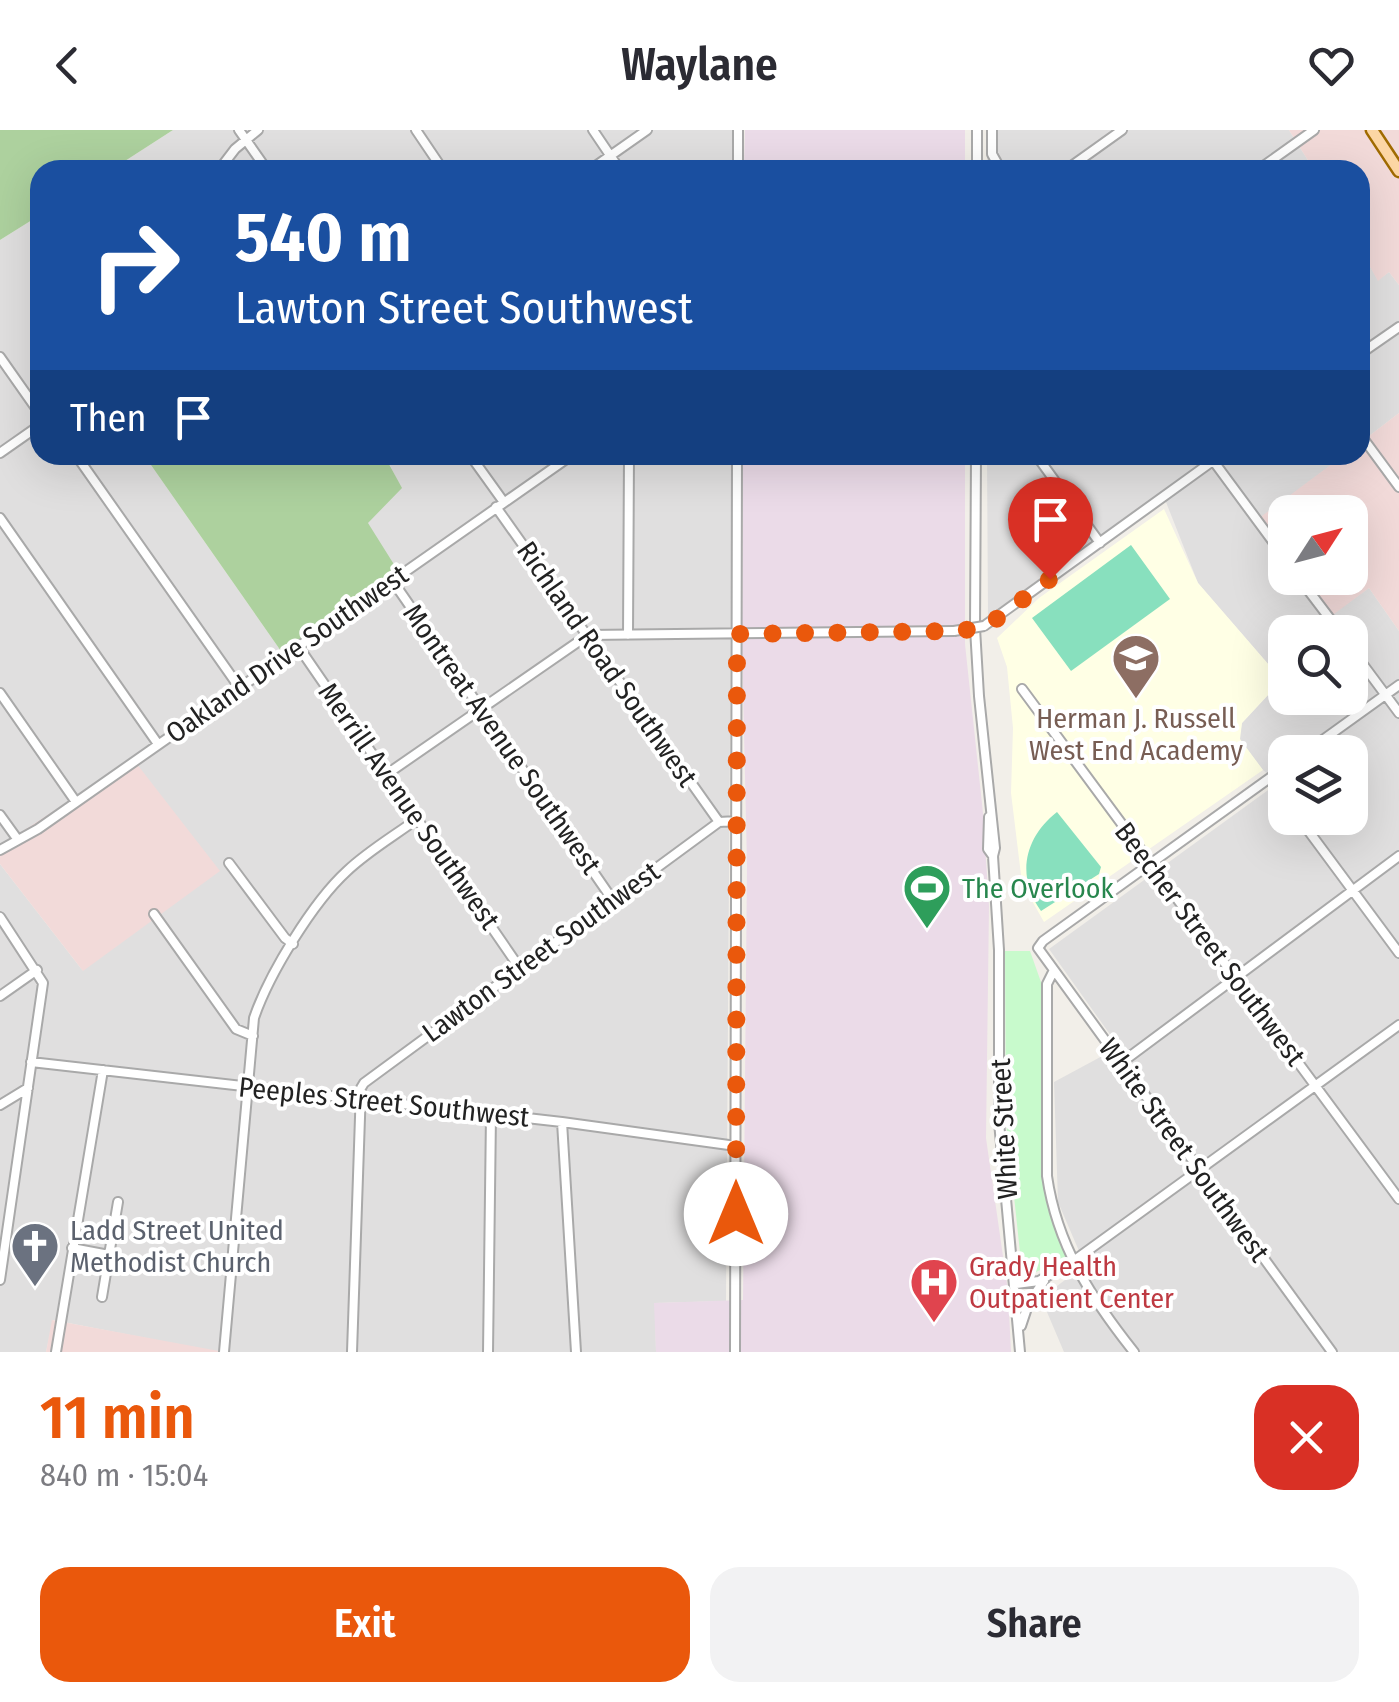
<!DOCTYPE html>
<html lang="en">
<head>
<meta charset="utf-8">
<style>
  :root { --surface:#fff; --page:#f2f2f3; --text:#2b2b33; --muted:#7c7c81; --accent:#ea580c }
  body { margin:0; font-family:"Fira Sans Condensed",sans-serif; background:var(--page); color:var(--text); height:100vh; display:flex; flex-direction:column; font-size:38px; white-space:nowrap }
  * { box-sizing:border-box; margin:0 }
  p { font-size:32px; color:var(--muted) }
  .icon { flex:none; width:55px; height:55px; fill:none; stroke:currentColor; stroke-width:2; stroke-linecap:round; stroke-linejoin:round }
  .map { position:relative; height:1222px; overflow:hidden }
  .panel { display:flex; flex-direction:column; background:var(--surface); flex:1 }
  .panel>* { flex:none }
  .guide { position:absolute; left:30px; top:30px; width:1340px; height:305px; border-radius:30px; box-shadow:0 10px 40px #0002; background:#1a4fa0; color:#fff; overflow:hidden }
  .needle { width:65px; rotate:54deg }
  .buttons { position:absolute; left:1268px; top:365px; display:grid; gap:20px }
  .buttons a { display:grid; place-items:center; width:100px; height:100px; border-radius:20px; background:var(--surface); box-shadow:0 10px 40px #0002; font-size:50px }
  .pin { position:absolute; display:grid; place-items:center; width:85px; height:85px; color:#fff; margin:-102px -42px; border-radius:50% 50% 50% 0; rotate:-45deg; box-shadow:0 0 10px #0007 }
  .pin .icon { rotate:45deg }
  .me { position:absolute; width:110px; margin:-55px; rotate:0deg; stroke-linejoin:round; filter:drop-shadow(0 0 8px #0008) }
  .turn { display:flex; align-items:center; gap:35px; height:210px; padding:0 40px; font-size:45px }
  .turn .icon { width:130px; height:130px; stroke-width:2.5 }
  .turn b { display:block; font-size:70px; line-height:85px }
  .then { display:flex; align-items:center; height:95px; padding:0 40px; background:#0003; gap:20px; font-size:38px }
  .round { display:grid; place-items:center; flex:none; width:105px; height:105px; border-radius:30px; background:var(--page) }
  .summary { display:flex; align-items:center; justify-content:space-between; height:170px; padding:0 40px }
  h1 { font-size:60px; font-weight:600; line-height:75px; color:var(--accent) }
  .button { display:flex; gap:20px; margin-top:auto; padding:20px 40px }
  .button a { flex:1; height:115px; border-radius:30px; background:var(--accent); color:#fff; font-size:40px; font-weight:600; line-height:115px; text-align:center }
  .button a+a { background:var(--page); color:var(--text) }
  header { display:flex; justify-content:space-between; align-items:center; height:130px; padding:0 40px; background:var(--surface); font-size:45px; font-weight:600 }
  .map>svg:first-child { display:block }
  .residential { fill:#e0dfdf; fill-rule:evenodd }
  .commercial { fill:#f2dad9 }
  .industrial { fill:#ebdbe8 }
  .education { fill:#ffffe5 }
  .forest { fill:#add19e }
  .park { fill:#c8facc }
  .pitch { fill:#88e0be }
  .lines { fill:none; stroke-linecap:round; stroke-linejoin:round }
  .minor-casing { stroke:#a9a9a9; stroke-width:12 }
  .major-casing { stroke:#a06b00; stroke-width:15 }
  .minor { stroke:#fff; stroke-width:8 }
  .major { stroke:#fcd6a4; stroke-width:10 }
  .minor-bridge-casing { stroke:#a9a9a9; stroke-width:12; stroke-linecap:butt }
  .minor-bridge { stroke:#fff; stroke-width:8 }
  .route { stroke:#ea580c; stroke-width:18; stroke-dasharray:0 32.4 }
  .labels { text-anchor:middle; dominant-baseline:central; stroke-width:8; stroke-linejoin:round; paint-order:stroke }
  .street-label { font-size:28px; fill:#222; stroke:#fff }
  .education-label { font-size:28px; fill:#785e54; stroke:#fff }
  .leisure-label { font-size:28px; fill:#27864d; stroke:#fff; text-anchor:start }
  .worship-label { font-size:28px; fill:#5b616d; stroke:#fff; text-anchor:start }
  .health-label { font-size:28px; fill:#be3a42; stroke:#fff; text-anchor:start }
</style>
</head>
<body>
<header><svg class="icon" aria-label="back" viewBox="0 0 24 24"><path d="M15 5l-7 7 7 7"/></svg>Waylane<svg class="icon" aria-label="heart" viewBox="0 0 24 24"><path d="M12 20l-8-8c-3-5 5-10 8-4 3-6 11-1 8 4z"/></svg></header>
<div class="map">
<svg width="1399" height="1222" viewBox="0 0 1399 1222">
  <rect width="100%" height="100%" fill="#f2efe9"/>
  <!-- residential -->
  <path class="residential" d="M173,0H736L735,40H111Z
    M987,0H1289L1314,40H987Z
    M40,85V325H144L283,524L367,393L401,358L385,325H732L726,1171L655,1173L656,1222H218L53,1190L46,1222H0V734L83,841L0,716V110Z
    M1360,119L1378,150L1389,142L1399,155V283L1360,313Z
    M987,325H1344L1256,392L1285,434V448H1295L1325,489L1369,458L1399,501V1222H1064L1041,1168L1085,1135L1058,1072L1054,952L1119,917L1049,819L1278,653L1263,640L1239,609L1242,593L1282,550L1198,453L1162,362L988,486ZM1285,502H1350V568H1285ZM1285,622H1350V688H1285Z"/>
  <!-- commercial -->
  <path class="commercial" d="M1289,0H1399V155L1389,142L1378,151L1360,119V40H1314Z
    M1399,283V501L1369,458L1326,490L1295,448H1350V382H1285V434L1255,391L1344,325H1360V313Z
    M133,629L220,741L83,841L0,734V716Z
    M52,1190L219,1221L218,1222H46Z"/>
  <!-- industrial -->
  <path class="industrial" d="M745,0H965V40H744Z
    M743,325H965V514L983,683L989,776L986,1008L1008,1161L1011,1222H656L654,1173L743,1170L747,735L742,513Z"/>
  <!-- education -->
  <path class="education" d="M1164,379L1198,453L1282,550L1242,593L1240,609L1263,640L1044,792L1022,753L1011,663L1013,598L1007,537L997,508L1039,468Z"/>
  <!-- forest -->
  <path class="forest" d="M0,0H173L111,40H40V85L0,110Z
    M144,325H384L402,358L368,393L400,444L283,524Z"/>
  <!-- park -->
  <path class="park" d="M1005,821H1030L1042,855L1045,1063L1066,1128L1036,1142L1026,1140L1021,1132L1006,991Z"/>
  <!-- pitch -->
  <path class="pitch" d="M1131,415L1170,469L1071,541L1032,488Z
    M1057,682L1101,737L1099,744L1041,781C1016,746 1024,708 1057,682Z"/>
  <g class="lines">
    <!-- minor casing -->
    <g class="minor-casing">
      <path id="minor" d="M239,0L267,40
        M416,0L443,40
        M593,0L620,40
        M977,0V40
        M992,0V24L1001,40
        M219,40L235,19L258,0
        M590,40L647,0
        M738,40V0
        M1066,40L1122,0
        M1258,40L1314,0
        M1360,224L1399,197
        M0,227L40,284
        M1360,304L1399,357
        M0,323L40,295
        M76,325L239,557
        M470,325L503,371
        M976,325L975,498L979,566L995,718L993,726L999,820V992L1020,1222
        M1036,325L1100,413
        M1209,325L1285,428
        M496,377L719,692
        M0,388L158,614
        M1299,448L1340,502
        M392,450L612,769
        M984,496L1221,325
        M628,505L629,325
        M298,516L519,837
        M1350,517L1399,583
        M1022,559L1399,1069
        M0,563L76,672
        M1306,622L1399,555
        M1285,637L1043,811L1038,818L1332,1222
        M387,644L588,505L954,501
        M1270,648L1285,668
        M0,685L18,710
        M989,687L988,719L993,726
        M1299,688L1399,823
        M0,720L38,699L572,325
        M229,733L285,808L293,814
        M154,784L236,899L253,906
        M0,787L43,853L0,1150
        M1053,842L1047,854V1046C1057,1115 1091,1168 1134,1222
        M0,866L37,840
        M31,932L562,992L736,1016
        M1121,933L1399,726
        M0,975L28,958
        M562,992L576,1222
        M72,1118L109,1125L102,1167
        M109,1125L118,1072
        M1016,1154L1039,1151L1072,1132L1399,895
        M1021,1196L1029,1172L1044,1151
        M56,1222L103,940
        M224,1222L254,888C269,844 313,772 347,741C368,721 394,706 417,689
        M352,1222L361,958L364,953L719,692L737,691
        M488,1222L491,984
        M735,1222L737,325"/>
    </g>
    <!-- major casing -->
    <g class="major-casing">
      <path id="major" d="M1372,0L1399,41"/>
    </g>
    <!-- minor -->
    <use href="#minor" class="minor"/>
    <!-- major -->
    <use href="#major" class="major"/>
    <!-- minor-bridge casing -->
    <g class="minor-bridge-casing">
      <path id="minor-bridge" d="M954,501L984,496"/>
    </g>
    <!-- minor-bridge -->
    <use href="#minor-bridge" class="minor-bridge"/>
  </g>
  <g class="lines">
    <!-- route -->
    <path class="route" d="M736,1084L737,504L962,501L991,493L1050,449"/>
  </g>
  <!-- icons -->
  <defs>
    <g id="school-pin" transform="scale(2.5)"><path d="M0 17L-7.5 6A9.5 9.5 0 1 1 7.5 6Z" fill="#8d6e63" stroke="#fff"/><path d="M0-5L7-2L0 1L-7-2ZM-4 1L0 2.5L4 1V4Q0 6-4 4Z" fill="#fff"/></g>
    <g id="stadium-pin" transform="scale(2.5)"><path d="M0 17L-7.5 6A9.5 9.5 0 1 1 7.5 6Z" fill="#2e9e5b" stroke="#fff"/><path d="M0-5a6.5 5 0 1 0 0 10a6.5 5 0 1 0 0-10ZM-3.5-1.8h7v3.6h-7Z" fill="#fff"/></g>
    <g id="church-pin" transform="scale(2.5)"><path d="M0 17L-7.5 6A9.5 9.5 0 1 1 7.5 6Z" fill="#6b7280" stroke="#fff"/><path d="M-1.2-6h2.4v3.5h3.3v2.4h-3.3V6h-2.4V-.1h-3.3v-2.4h3.3Z" fill="#fff"/></g>
    <g id="hospital-pin" transform="scale(2.5)"><path d="M0 17L-7.5 6A9.5 9.5 0 1 1 7.5 6Z" fill="#e0444e" stroke="#fff"/><path d="M-5-5h3v3.5h4V-5h3V5h-3V1.5h-4V5h-3Z" fill="#fff"/></g>
  </defs>
  <g fill-rule="evenodd">
    <use href="#school-pin" x="1136" y="528"/>
    <use href="#stadium-pin" x="927" y="758"/>
    <use href="#church-pin" x="35" y="1116"/>
    <use href="#hospital-pin" x="934" y="1152"/>
  </g>
  <g class="labels">
    <!-- street labels -->
    <g class="street-label">
      <text transform="translate(287 524) rotate(-35)">Oakland Drive Southwest</text>
      <text transform="translate(607 534) rotate(55)">Richland Road Southwest</text>
      <text transform="translate(502 609) rotate(55)">Montreat Avenue Southwest</text>
      <text transform="translate(409 676) rotate(55)">Merrill Avenue Southwest</text>
      <text transform="translate(1210 814) rotate(53)">Beecher Street Southwest</text>
      <text transform="translate(541 822) rotate(-36)">Lawton Street Southwest</text>
      <text transform="translate(384 972) rotate(6)">Peeples Street Southwest</text>
      <text transform="translate(1004 999) rotate(-93)">White Street</text>
      <text transform="translate(1184 1020) rotate(54)">White Street Southwest</text>
    </g>
    <!-- education labels -->
    <g class="education-label">
      <text x="1136" y="588">Herman J. Russell<tspan x="1136" dy="32">West End Academy</tspan></text>
    </g>
    <!-- leisure labels -->
    <g class="leisure-label">
      <text x="962" y="758">The Overlook</text>
    </g>
    <!-- worship labels -->
    <g class="worship-label">
      <text x="70" y="1100">Ladd Street United<tspan x="70" dy="32">Methodist Church</tspan></text>
    </g>
    <!-- health labels -->
    <g class="health-label">
      <text x="969" y="1136">Grady Health<tspan x="969" dy="32">Outpatient Center</tspan></text>
    </g>
  </g>
</svg>
<div class="buttons">
<a><svg class="needle" viewBox="-14 -14 28 28"><path d="M0-13l5 13h-10z" fill="#e53935"/><path d="M0 13l5-13h-10z" fill="#7c7c81"/></svg></a>
<a><svg class="icon" aria-label="search" viewBox="0 0 24 24"><circle cx="10" cy="10" r="6"/><path d="M15 15l6 6"/></svg></a>
<a><svg class="icon" aria-label="layers" viewBox="0 0 24 24"><path d="M12 4l9 5-9 5-9-5zM3 14l9 5 9-5"/></svg></a>
</div>
<div class="pin" style="left:1050px;top:449px;background:#d93025"><svg class="icon" aria-label="arrive" viewBox="0 0 24 24"><path d="M6 21V4h12l-3 4 3 4H6"/></svg></div>
<svg class="me" style="left:736px;top:1084px" viewBox="-20 -20 40 40"><circle r="19" fill="#fff"/><path d="M0-13L10 11 0 6-10 11z" fill="#ea580c"/></svg>
<div class="guide">
<div class="turn"><svg class="icon" aria-label="right" viewBox="0 0 24 24"><path d="M7 20v-9h11M14 6l5 5-5 5"/></svg><div><b>540 m</b>Lawton Street Southwest</div></div>
<div class="then">Then<svg class="icon" aria-label="arrive" viewBox="0 0 24 24"><path d="M6 21V4h12l-3 4 3 4H6"/></svg></div>
</div>
</div>
<section class="panel">
<div class="summary"><div><h1>11 min</h1><p>840 m · 15:04</p></div><a class="round" style="background:#d93025;color:#fff"><svg class="icon" aria-label="close" viewBox="0 0 24 24"><path d="M6 6l12 12M18 6L6 18"/></svg></a></div>
<div class="button"><a>Exit</a><a>Share</a></div>
</section>
</body>
</html>
